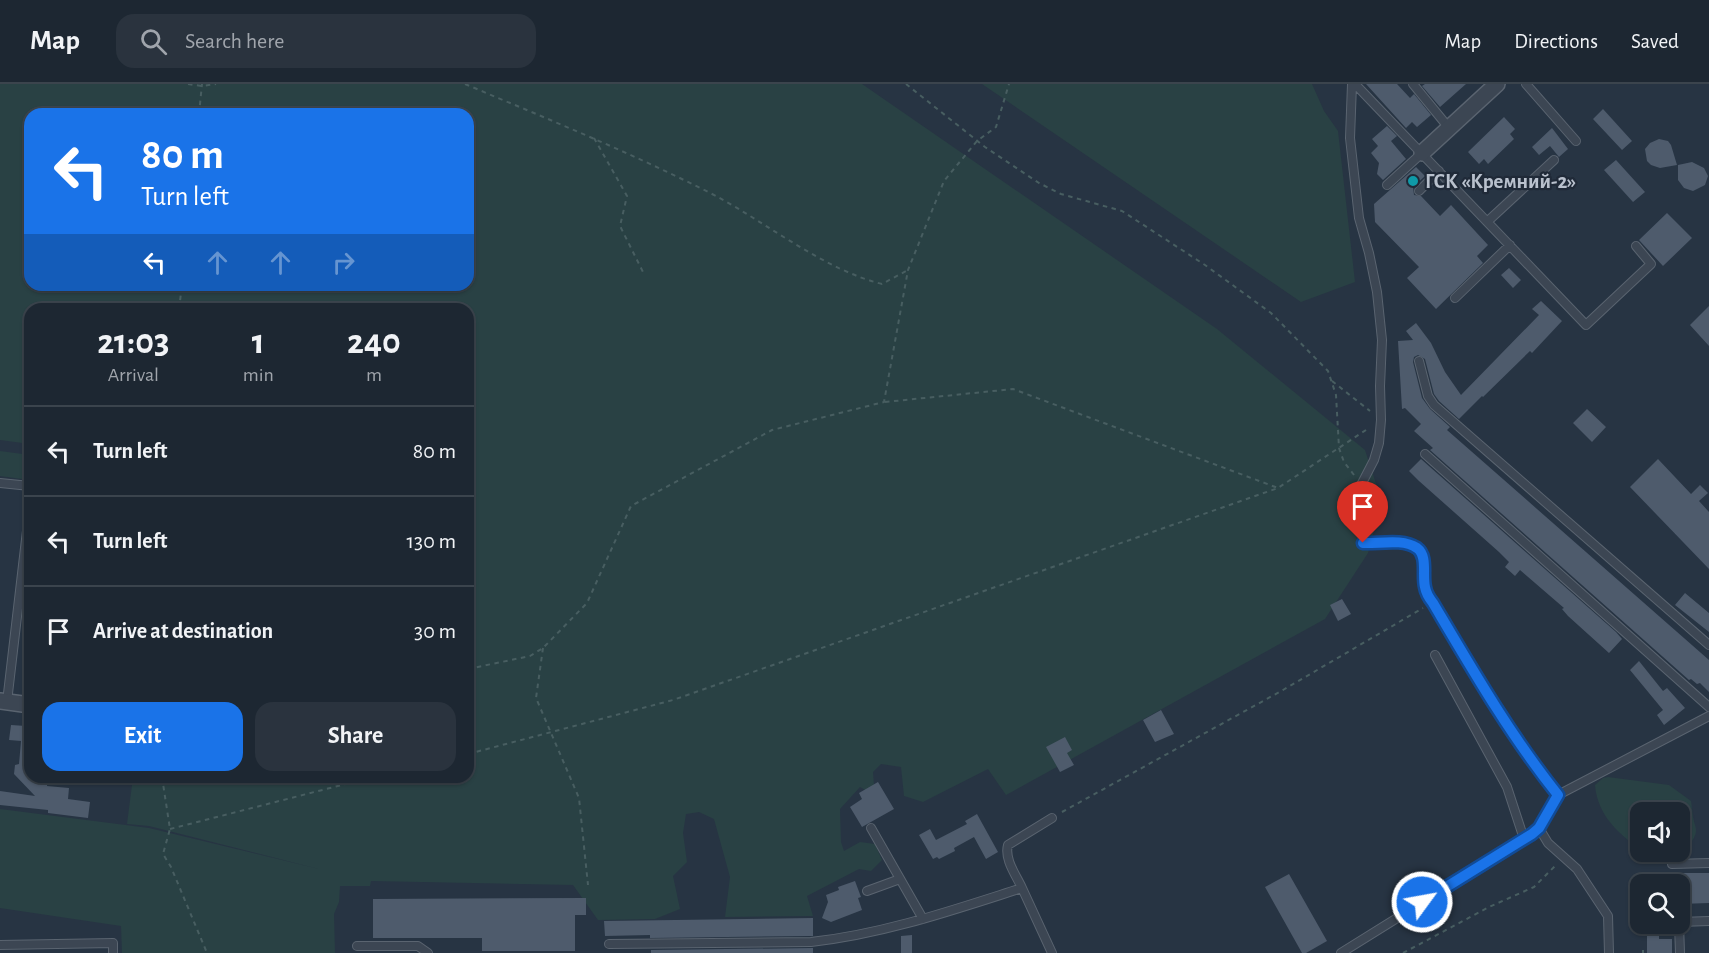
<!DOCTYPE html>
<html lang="en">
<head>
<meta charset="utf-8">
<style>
  :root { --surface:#1d2732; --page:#2a333e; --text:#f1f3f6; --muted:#a0a5ac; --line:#3b444d; --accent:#1a73e8 }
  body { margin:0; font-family:"Alegreya Sans",sans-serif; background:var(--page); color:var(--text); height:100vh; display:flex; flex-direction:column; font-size:22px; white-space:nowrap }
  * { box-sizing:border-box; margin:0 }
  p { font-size:20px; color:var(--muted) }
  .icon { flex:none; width:33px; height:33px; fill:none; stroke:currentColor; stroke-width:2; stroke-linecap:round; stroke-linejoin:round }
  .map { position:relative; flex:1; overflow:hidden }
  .panel { position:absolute; left:24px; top:219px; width:450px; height:480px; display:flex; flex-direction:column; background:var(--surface); border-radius:18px; box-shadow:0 2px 4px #0004,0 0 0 2px var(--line) }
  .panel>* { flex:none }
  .guide { position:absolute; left:24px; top:24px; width:450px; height:183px; border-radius:18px; box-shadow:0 2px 4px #0004,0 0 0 2px var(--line); background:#1a73e8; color:#fff; overflow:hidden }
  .buttons { position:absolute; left:1630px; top:718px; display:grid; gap:12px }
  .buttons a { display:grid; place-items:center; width:60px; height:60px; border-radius:12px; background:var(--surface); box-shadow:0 2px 4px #0004,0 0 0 2px var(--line); font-size:30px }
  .pin { position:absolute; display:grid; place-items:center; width:51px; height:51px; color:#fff; margin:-62px -26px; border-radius:50% 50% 50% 0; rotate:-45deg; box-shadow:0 0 6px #0007 }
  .pin .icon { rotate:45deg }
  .me { position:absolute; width:66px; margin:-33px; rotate:58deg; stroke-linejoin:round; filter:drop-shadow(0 0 4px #0008) }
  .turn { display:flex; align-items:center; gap:21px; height:126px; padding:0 18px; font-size:27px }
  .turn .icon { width:78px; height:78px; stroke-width:2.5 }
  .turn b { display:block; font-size:42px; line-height:51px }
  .lanes { display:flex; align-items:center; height:57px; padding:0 18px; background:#0003; justify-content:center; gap:30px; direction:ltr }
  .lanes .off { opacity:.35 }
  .eta { display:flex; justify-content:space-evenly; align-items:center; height:102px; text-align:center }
  .eta b { font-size:36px; font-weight:600; line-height:42px }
  .action { display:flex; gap:12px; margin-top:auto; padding:12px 18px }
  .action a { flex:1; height:69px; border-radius:18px; background:var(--accent); color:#fff; font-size:24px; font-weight:600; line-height:69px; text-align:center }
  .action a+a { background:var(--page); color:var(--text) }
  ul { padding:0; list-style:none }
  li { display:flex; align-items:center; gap:18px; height:90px; padding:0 18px; border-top:2px solid var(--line) }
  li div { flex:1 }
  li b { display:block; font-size:22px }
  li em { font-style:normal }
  header { display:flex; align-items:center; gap:36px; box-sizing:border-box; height:84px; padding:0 30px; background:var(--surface); border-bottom:2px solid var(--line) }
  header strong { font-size:28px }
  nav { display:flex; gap:33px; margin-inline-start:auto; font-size:21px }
  .search { width:420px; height:54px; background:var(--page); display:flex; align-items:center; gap:15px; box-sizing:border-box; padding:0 21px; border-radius:18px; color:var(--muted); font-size:22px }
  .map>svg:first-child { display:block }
  .green { fill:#294144; fill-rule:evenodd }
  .building { fill:#4e5b6c }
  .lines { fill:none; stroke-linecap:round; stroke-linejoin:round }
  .service-casing { stroke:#5a6470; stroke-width:10 }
  .minor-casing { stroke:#5a6470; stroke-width:18 }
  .path { stroke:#485e61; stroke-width:2; stroke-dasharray:4.5 4.5; stroke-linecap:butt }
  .service { stroke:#3c4653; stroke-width:8 }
  .minor { stroke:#3c4653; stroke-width:15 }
  .route-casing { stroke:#114b97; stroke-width:15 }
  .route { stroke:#1a73e8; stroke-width:10 }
  .culture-dot { fill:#0f9aa8; stroke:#202a38; stroke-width:2 }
  .labels { text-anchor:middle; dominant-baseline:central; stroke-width:4.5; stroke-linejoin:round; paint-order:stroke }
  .poi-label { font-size:21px; font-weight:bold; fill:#b9c1cd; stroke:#202a38; text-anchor:start }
</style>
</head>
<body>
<header>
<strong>Map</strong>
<div class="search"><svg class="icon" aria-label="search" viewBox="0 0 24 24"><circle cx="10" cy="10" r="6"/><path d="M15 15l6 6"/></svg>Search here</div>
<nav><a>Map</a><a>Directions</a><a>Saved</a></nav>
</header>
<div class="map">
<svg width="1709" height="869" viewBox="0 0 1709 869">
  <rect width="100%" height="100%" fill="#273443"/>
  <!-- green -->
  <path class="green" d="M0,0H862L1217,245L1365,366L1382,418L1368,469L1325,535L1006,711L988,685L923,718L904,712L901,683L881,680L873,688L874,702L869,708L860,703L840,725L841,758L844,767L860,758L875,760L882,776L871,787L859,785L807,812L813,832L725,833L730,793L714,735L699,728L686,730L683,749L687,778L673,792L680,825L655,835L598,836L573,801L371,797L370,802H340L339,818L334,830L335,869H122L121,842L0,824V725L149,744L319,785L149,742L127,740L133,693H468V225H30V360L0,356ZM30,30H468V201H30Z
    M982,0H1312L1324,27L1338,47L1355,198L1301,218Z
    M0,367L30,371L27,392L22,395L0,392Z
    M1608,693L1669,701L1691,717C1692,722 1692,728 1693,733C1695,743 1699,747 1692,757L1680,755V729H1641V753L1628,756C1610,741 1597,725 1595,701L1603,694Z"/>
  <!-- building -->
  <path class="building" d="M1366,0H1397L1410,14L1414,10L1431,31L1417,43L1412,38L1406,44Z
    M1425,0H1466L1440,23L1422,2Z
    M1603,25L1632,57L1622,66L1593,35Z
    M1504,33L1515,45L1510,50L1514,55L1488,80L1484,75L1479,80L1468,68Z
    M1387,42L1397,52L1391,57L1406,75L1383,96L1377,90L1379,79L1371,69L1378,62L1372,55Z
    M1552,44L1568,65L1559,73L1550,62L1539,71L1532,63Z
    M1659,55L1668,57L1671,61L1677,81L1660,84L1651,81L1647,77L1645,65L1650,59Z
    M1616,76L1645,108L1633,118L1604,86Z
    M1692,78L1704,84L1708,92L1705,101L1693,107L1684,104L1678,96V81Z
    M1416,83L1425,92L1413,103L1414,111L1421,112L1440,132L1451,121L1488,161L1477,172L1483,179L1436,225L1407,194L1419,183L1375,138L1374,120Z
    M1667,129L1692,154L1663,182L1639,156Z
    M1509,184L1521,196L1513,204L1501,191Z
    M1541,217L1562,237L1532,269L1530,267L1483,313L1482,312L1459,335L1439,317L1434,310L1425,275L1418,271L1414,273L1413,278L1422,314L1430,325L1450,343L1447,346L1709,576V608L1700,599L1697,600L1691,595L1689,596L1430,366L1433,364L1414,347L1421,340L1405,324L1402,325L1398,257L1413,256L1406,247L1416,239L1431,259L1445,288L1461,311L1539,231L1532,225Z
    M1709,222V262L1690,241Z
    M1587,325L1606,343L1592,358L1573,339Z
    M1421,375L1616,548L1622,555L1609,569L1568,532L1562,525L1564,524L1520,486L1515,492L1505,483L1509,478L1499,468L1419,397L1409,387Z
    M1658,375L1691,410L1700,401L1708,409L1699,417L1709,428V485L1630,403Z
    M1685,509L1709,529V548L1675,521Z
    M1342,515L1351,530L1338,537L1330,521Z
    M1639,577L1663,607L1667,604L1685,624L1664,641L1657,631L1663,626L1630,586Z
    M1161,626L1174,650L1155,658L1143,636Z
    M11,641L26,642L25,648L30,649V693H48L47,702L69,704L68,715L90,718L88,734L48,729V726L0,721V707L35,712L14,690L15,681L19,680L21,657L9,656Z
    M1065,653L1072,666L1067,669L1074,681L1060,688L1046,663Z
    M878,698L894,725L862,743L850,723L862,715L859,709Z
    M977,730L998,768L986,775L974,753L954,764L955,767L939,775L937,773L933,775L919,751L930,745L936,756L967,740L965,737Z
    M1668,789H1709V819L1680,820V801H1668Z
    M1289,790L1327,857L1306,869H1302L1265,803Z
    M855,797L861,813L858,814L862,826L831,838L822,834L828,818L826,811L839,806L838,803Z
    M586,814V831H575V867H482V854H373V815Z
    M813,834V852H811L650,854V851L605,852L604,837Z
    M1647,849H1659V855H1672V869H1647Z
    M912,851V869H901V852Z
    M813,864V869H651V866Z"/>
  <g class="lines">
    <!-- service casing -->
    <g class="service-casing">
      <path id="service" d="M1352,0L1350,54L1359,134L1369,169L1377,208L1382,256L1380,302L1381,336L1379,359L1374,376L1361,401
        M1355,0L1586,241L1651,180L1636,162
        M1413,0L1449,44
        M1526,0L1576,57
        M1387,101L1422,69
        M1419,107L1439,87
        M1488,137L1554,76
        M1455,214L1510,161
        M1419,277L1428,312L1434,321L1709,561
        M1425,370L1709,623
        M0,399L30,402
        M1363,459C1379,460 1402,454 1417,464C1428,472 1422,491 1425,503C1426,509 1429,514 1433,519C1472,585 1509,651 1558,711
        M1435,571L1507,703L1524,755
        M7,618L30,421
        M871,744L923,835
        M1539,744L1548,759L1577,785L1608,832L1609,869
        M1672,780L1709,779
        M1022,804C1016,791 1004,775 1008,761L1052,734
        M867,807L900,795
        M1680,838L1709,837
        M1679,840L1680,869
        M609,860L811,858C884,850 953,826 1022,804L1052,869
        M0,861L113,859V869
        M357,862H418L428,869
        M1341,869L1532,750L1539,744L1558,711L1709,632"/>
    </g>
    <!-- minor casing -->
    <g class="minor-casing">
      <path id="minor" d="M1422,69L1497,0
        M0,617L30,621"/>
    </g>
    <!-- path -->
    <path class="path" d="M188,0L202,2L216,0
      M465,0C550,36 634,70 716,112C768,140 825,186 882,200L908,186
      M906,0L985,63L1039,99L1061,110L1122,127L1205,181L1271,229L1328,287L1336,311L1339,364L1344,378L1354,391
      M199,30L202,0
      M594,54L627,112L620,142L643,188
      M179,225L182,201
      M1332,297L1370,327
      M885,318L1013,305L1278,404
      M543,564L536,614L579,714L588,801
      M468,585L530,572L543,564L587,519L631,422L772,346L884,318L908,186L944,97L977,57L996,43L1009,0
      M468,670L673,616L1278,404L1369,344
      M162,693L170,745L163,770L171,783L207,869
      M1062,728L1283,606L1423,524
      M170,745L373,693
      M1403,869L1489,823L1534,803L1556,781
      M1643,869V866"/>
    <!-- service -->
    <use href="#service" class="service"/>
    <!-- minor -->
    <use href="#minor" class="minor"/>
  </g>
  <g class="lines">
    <!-- route casing -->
    <g class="route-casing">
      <path id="route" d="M1363,459C1379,460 1402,454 1417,464C1428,472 1422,491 1425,503C1426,509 1429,514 1433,519C1472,585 1510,651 1558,711L1539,744L1532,750L1422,818"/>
    </g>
    <!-- route -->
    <use href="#route" class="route"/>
  </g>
  <!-- markers -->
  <circle class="culture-dot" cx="1413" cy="97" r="6"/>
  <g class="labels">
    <!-- poi labels -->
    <g class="poi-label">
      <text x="1425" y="97">ГСК «Кремний-2»</text>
    </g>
  </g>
</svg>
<div class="buttons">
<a><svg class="icon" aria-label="sound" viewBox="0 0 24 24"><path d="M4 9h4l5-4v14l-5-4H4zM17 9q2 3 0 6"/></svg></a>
<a><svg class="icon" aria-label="search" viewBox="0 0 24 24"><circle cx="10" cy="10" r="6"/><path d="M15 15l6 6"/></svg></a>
</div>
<div class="pin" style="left:1363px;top:459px;background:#d93025"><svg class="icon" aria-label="arrive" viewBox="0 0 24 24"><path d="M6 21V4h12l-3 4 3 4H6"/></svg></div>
<svg class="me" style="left:1422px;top:818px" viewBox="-20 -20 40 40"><circle r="17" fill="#1a73e8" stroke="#fff" stroke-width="3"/><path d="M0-11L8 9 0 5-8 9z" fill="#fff"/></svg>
<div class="guide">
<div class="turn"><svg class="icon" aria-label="left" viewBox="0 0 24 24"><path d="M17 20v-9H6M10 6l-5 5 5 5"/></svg><div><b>80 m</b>Turn left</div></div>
<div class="lanes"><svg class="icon" aria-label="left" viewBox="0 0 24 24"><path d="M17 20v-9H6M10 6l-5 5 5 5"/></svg><svg class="icon off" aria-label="ahead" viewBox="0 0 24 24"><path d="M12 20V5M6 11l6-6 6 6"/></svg><svg class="icon off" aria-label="ahead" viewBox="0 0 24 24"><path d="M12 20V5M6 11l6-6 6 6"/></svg><svg class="icon off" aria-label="right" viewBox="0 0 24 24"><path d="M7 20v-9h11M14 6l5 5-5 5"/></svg></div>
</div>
<section class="panel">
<div class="eta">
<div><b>21:03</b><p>Arrival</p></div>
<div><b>1</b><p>min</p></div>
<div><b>240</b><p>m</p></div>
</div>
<ul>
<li><svg class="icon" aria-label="left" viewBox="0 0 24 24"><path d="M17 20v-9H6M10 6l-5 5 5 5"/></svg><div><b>Turn left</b></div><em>80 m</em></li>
<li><svg class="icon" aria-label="left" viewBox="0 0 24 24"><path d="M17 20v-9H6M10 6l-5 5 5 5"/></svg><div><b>Turn left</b></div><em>130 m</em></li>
<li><svg class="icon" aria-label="arrive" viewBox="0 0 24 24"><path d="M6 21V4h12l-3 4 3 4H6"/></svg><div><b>Arrive at destination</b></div><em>30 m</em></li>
</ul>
<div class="action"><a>Exit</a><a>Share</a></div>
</section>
</div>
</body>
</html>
